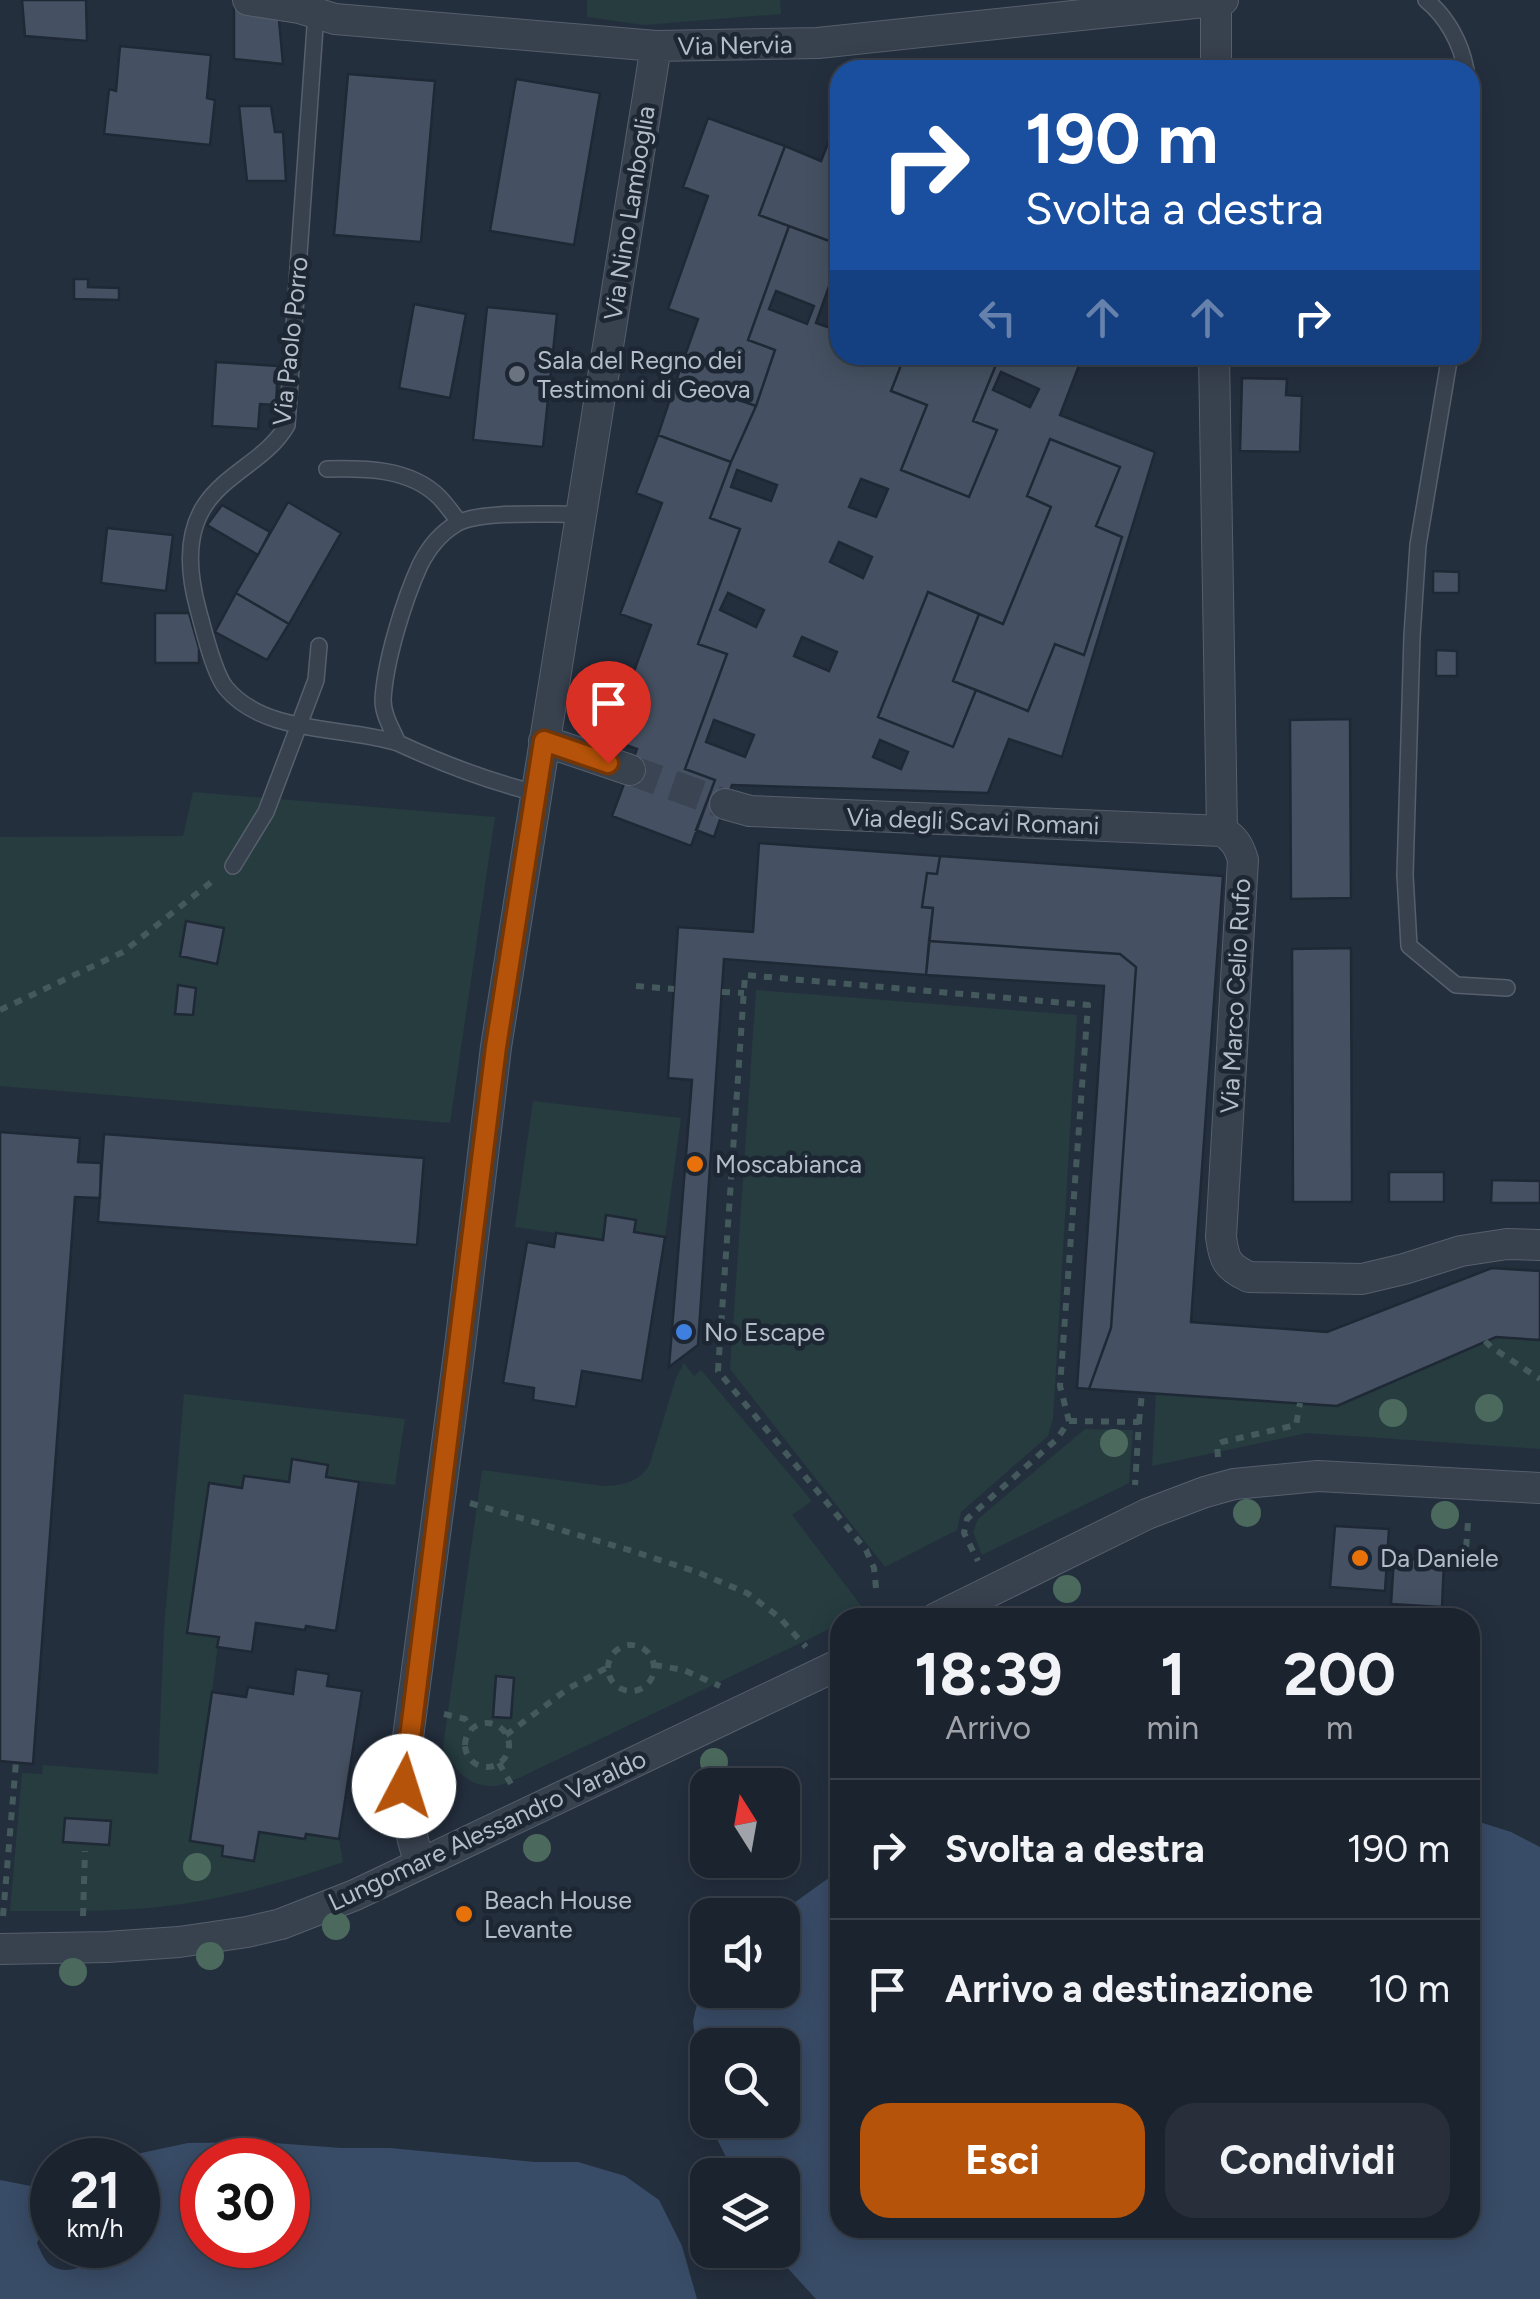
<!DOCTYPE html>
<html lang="it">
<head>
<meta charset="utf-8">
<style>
  :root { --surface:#1b232e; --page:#282f3a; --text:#f1f3f6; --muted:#a0a4aa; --line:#39404a; --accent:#b45309 }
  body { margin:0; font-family:Figtree,sans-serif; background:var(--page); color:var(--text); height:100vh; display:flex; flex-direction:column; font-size:38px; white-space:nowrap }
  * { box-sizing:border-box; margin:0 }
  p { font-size:32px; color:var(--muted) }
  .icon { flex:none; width:55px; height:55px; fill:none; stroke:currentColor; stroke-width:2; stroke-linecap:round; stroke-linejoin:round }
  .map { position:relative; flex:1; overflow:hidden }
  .details { position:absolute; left:830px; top:1608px; width:650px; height:630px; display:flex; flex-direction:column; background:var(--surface); border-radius:30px; box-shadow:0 5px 25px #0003,0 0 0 2px var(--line) }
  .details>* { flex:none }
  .guide { position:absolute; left:830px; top:60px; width:650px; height:305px; border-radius:30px; box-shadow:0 5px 25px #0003,0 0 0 2px var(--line); background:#1a4fa0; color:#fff; overflow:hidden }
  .needle { width:65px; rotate:349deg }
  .controls { position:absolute; left:690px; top:1768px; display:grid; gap:20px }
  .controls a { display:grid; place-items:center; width:110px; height:110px; border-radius:20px; background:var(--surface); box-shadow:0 5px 25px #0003,0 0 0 2px var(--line); font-size:50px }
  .speed { position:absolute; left:30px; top:2138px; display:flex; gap:20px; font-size:50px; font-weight:700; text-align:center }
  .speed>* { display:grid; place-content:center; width:130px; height:130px; border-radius:50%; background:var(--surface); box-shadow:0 5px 25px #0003,0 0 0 2px var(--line); line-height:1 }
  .speed small { font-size:25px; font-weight:400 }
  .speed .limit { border:15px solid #d22; background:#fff; color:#111 }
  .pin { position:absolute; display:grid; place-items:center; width:85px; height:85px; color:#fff; margin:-102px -42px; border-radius:50% 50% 50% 0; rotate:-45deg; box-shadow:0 0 10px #0007 }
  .pin .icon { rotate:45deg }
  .me { position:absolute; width:110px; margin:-55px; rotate:5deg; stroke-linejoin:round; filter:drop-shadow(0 0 8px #0008) }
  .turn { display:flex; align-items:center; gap:35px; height:210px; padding:0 30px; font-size:45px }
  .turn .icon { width:130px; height:130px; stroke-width:2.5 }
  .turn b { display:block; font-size:70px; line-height:85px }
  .lanes { display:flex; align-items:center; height:95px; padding:0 30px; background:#0003; justify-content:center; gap:50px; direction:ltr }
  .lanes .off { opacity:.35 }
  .eta { display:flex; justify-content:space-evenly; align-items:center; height:170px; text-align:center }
  .eta b { font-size:60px; font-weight:700; line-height:70px }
  .primary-button { display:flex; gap:20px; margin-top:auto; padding:20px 30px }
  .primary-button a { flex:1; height:115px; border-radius:30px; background:var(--accent); color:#fff; font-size:40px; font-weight:700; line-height:115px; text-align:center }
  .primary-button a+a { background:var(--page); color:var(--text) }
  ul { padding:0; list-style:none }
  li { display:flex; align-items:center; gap:30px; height:140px; padding:0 30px; border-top:2px solid var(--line) }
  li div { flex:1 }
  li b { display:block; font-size:38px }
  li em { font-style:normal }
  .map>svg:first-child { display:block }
  .green { fill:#263c3f }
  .water { fill:#394c67; fill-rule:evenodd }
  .building { fill:#455162; stroke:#1f2835; stroke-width:2.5; fill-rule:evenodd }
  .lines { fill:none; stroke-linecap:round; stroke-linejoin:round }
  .street-tunnel { stroke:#3a4453; stroke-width:30; stroke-dasharray:30 15; stroke-linecap:butt }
  .lane-casing { stroke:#565f6c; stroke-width:18 }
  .street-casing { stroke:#565f6c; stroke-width:32 }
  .path { stroke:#44595c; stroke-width:6; stroke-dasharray:8 8; stroke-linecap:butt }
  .lane { stroke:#38414e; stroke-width:15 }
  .street { stroke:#38414e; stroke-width:30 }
  .tree { fill:#4b6a5d }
  .route-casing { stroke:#753606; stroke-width:25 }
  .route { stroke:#b45309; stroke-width:18 }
  .worship-dot { fill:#6b7280; stroke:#1d2633; stroke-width:4 }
  .food-dot { fill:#e8710a; stroke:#1d2633; stroke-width:4 }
  .shop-dot { fill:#3f7fe0; stroke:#1d2633; stroke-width:4 }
  .labels { text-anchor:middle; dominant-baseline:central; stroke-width:9; stroke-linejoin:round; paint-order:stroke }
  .street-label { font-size:25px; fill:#b4bcc9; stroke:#1d2633 }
  .poi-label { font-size:25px; fill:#b4bcc9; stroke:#1d2633; text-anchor:start }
</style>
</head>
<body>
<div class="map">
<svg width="1540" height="2299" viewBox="0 0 1540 2299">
  <rect width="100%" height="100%" fill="#242f3e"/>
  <!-- green -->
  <path class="green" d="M587,0H780L781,14L643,25L587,17Z
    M193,792L495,817L450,1123L0,1086V837L183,836Z
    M756,990L1077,1015L1053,1419L1048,1436L961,1512L957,1530L885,1567L730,1369Z
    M533,1101L681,1118L665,1237L634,1232L636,1220L607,1216L603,1240L515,1227Z
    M1496,1337L1540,1340V1449L1307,1433L1152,1466L1156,1394L1337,1406Z
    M684,1363L694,1376L701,1370L812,1501L792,1515L866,1612L854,1617L840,1618V1624L521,1777C512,1780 500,1787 490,1786C465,1785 453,1767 443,1747L482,1470L604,1486C624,1485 641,1482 650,1463L676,1378Z
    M184,1394L405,1419L395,1485L326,1477L327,1465L293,1459L289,1482L245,1476L242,1488L209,1483L187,1632L219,1637L212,1692L223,1856L254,1861L259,1832L305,1839L306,1834L339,1839L343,1862C280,1884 216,1902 149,1908C103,1912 56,1911 10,1911L22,1773L42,1774L43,1765L158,1774L164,1629Z
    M1085,1429L1133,1430L1129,1483L982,1555L973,1532L978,1519Z"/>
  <!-- water -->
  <path class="water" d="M1470,1819L1511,1832L1540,1847V2299H816L771,2250H782V2175H735L714,2133L711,2120H782V2045H708L707,2107L700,2079L693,2021L703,1979L707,1975L708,1990H782V1915H777L840,1870V2228H1470Z
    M261,2142L341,2148H390L535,2162H578L625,2176L659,2200L682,2246L697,2299H0V2180L36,2187L51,2209L37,2243C40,2250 44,2260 50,2265C68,2277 93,2266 95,2245H138V2160H117L127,2156L188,2143ZM202,2160H288V2245H202Z"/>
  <!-- building -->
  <path class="building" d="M22,0H86L87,41L25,36Z
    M234,4L278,9L283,64L234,59Z
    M120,46L211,55L207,98L215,100L210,145L104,134L109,89L116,91Z
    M348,74L435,81L421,242L334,235Z
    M516,79L600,93L574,245L490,231Z
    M239,106H271L275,132H283L286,181H247Z
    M840,113V245L759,215L785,146L821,161Z
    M708,118L785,146L759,215L789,226L748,340L775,350L756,406L677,378L698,319L668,309L708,196L683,187Z
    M789,226L840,245V277L833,275L816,323L836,330L840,318V355H905L891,391L927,405L901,470L969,497L997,430L973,421L1000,355H1083L1060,415L1155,452L1062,757L1009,739L988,793L732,785L714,837L696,830L715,780L685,769L727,654L698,644L740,529L710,518L731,462L756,406L775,350L748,340ZM776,291L814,306L807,324L769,309ZM1001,372L1039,389L1030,407L993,390ZM1050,439L1120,467L1096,526L1122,537L1084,655L1055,644L1028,711L976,690L953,747L878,717L928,592L1003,624L1051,507L1027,496ZM737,470L777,485L771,501L731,487ZM861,479L888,489L876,517L849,507ZM839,542L872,557L863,578L830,562ZM728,593L764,610L756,627L720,610ZM802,637L837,652L829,671L794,656ZM714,720L754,735L745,757L706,742ZM880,740L908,752L901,769L873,757Z
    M74,279H88V287L119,288V300L74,299Z
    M414,304L466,314L450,398L399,388Z
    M487,307L557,314L543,447L473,440Z
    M905,355H1000L973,421L997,430L969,497L901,470L927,405L891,391Z
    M216,362L278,366L276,405L260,404L258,429L212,426Z
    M677,378L756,406L731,462L658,435Z
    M1242,378L1287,379L1286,395L1302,396L1300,452L1240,451Z
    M658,435L731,462L710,518L740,529L698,644L727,654L685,769L715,780L691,846L612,816L637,749L609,739L651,625L620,614L662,503L636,493Z
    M1050,439L1120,467L1096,526L1122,537L1084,655L1055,644L1028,711L953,681L979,614L1003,624L1051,507L1027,496Z
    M288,502L341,533L289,624L236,593Z
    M222,505L270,532L258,555L207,525Z
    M107,528L173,535L166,591L101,583Z
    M1433,571L1459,572V593H1433Z
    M928,592L979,614L953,681L976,690L953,747L878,717Z
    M236,593L289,624L267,660L215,632Z
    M155,613H189L199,648V663H155Z
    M1436,650L1457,651V676H1436Z
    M1350,719L1351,898L1291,899L1290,720Z
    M759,843L940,856L937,874L927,873L922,907L933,908L926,975L724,959L698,1345L669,1367L692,1080L668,1078L678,927L753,932Z
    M940,856L1223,876L1191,1322L1327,1332L1492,1268L1540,1271V1340L1496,1337L1337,1406L1089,1389L1111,1328L1136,967L1120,954L929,941L933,908L922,907L927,873L937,874Z
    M186,921L224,928L217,964L180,956Z
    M929,941L1120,954L1136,967L1111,1328L1089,1389L1077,1388L1104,986L926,975Z
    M1351,948L1352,1202H1293L1292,949Z
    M178,985L196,988L193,1015L175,1014Z
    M0,1132L80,1138L78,1162L101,1163L100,1198L75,1197L33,1764L0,1761Z
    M104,1134L424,1158L417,1245L98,1222Z
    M1389,1172H1444V1202H1389Z
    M1492,1180L1540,1181V1203H1491Z
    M606,1215L636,1220L634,1232L665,1237L642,1381L582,1371L576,1407L533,1400L534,1388L503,1383L527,1242L554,1247L556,1233L603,1240Z
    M292,1459L328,1465L326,1477L359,1482L336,1631L306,1626L305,1630L256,1623L252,1652L217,1647L219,1637L187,1633L209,1483L242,1488L244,1476L289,1482Z
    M1335,1526L1389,1529L1385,1591L1330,1587Z
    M1394,1558L1444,1561L1442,1607L1391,1604Z
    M296,1669L329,1674L327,1686L362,1691L339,1839L306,1834L305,1839L259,1832L254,1861L222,1856L223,1846L190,1841L212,1692L246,1697L248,1687L293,1694Z
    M496,1676L514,1678L511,1718L493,1717Z
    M65,1818L111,1821L109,1845L63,1842Z"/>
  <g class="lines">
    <!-- street-tunnel -->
    <path class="street-tunnel" d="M630,770L725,804"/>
    <!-- lane casing -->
    <g class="lane-casing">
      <path id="lane" d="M1426,0C1447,17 1461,43 1466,70
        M316,13L287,425C268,459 227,472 205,505C185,535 189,576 198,609C203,628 214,674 226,688C265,735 344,726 398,743
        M1450,355L1418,545L1412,636L1405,875L1409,946L1456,985L1507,988
        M327,469C364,468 410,468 439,497C446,504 453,514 459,522
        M536,793C488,781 443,764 398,743C392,729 383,715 383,700C385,661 404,600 420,565C428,549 441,533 456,524C480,510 550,515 580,514
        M233,866L266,812L316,680L319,646"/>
    </g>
    <!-- street casing -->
    <g class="street-casing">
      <path id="street" d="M248,0L299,8L335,19L656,46L818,43L1223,0
        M1216,70V1
        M1214,355L1222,831
        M544,741L630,770
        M725,804L750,811L1222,831
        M1222,831C1234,838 1239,846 1243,860L1221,1237C1224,1260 1227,1267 1249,1277L1362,1279L1404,1269L1461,1251L1507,1244L1540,1245
        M936,1618L1147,1514L1205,1492L1234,1484L1318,1476L1540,1488
        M420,1864C408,1829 403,1797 405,1760L460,1346L496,1047L656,46
        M0,1949L107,1947L179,1942L247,1932L281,1924L355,1895L840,1664"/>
    </g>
    <!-- path -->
    <path class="path" d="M636,986L674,989
      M722,992L744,993
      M0,1010L123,952L215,879
      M1485,1341L1491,1347L1540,1379
      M1069,1421L1139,1422L1135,1485
      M1139,1422L1142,1393
      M1218,1457L1217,1445L1222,1442L1296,1425L1300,1403
      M470,1503L632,1551L697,1572L747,1593L779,1617L806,1647
      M1465,1563L1468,1522
      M876,1588L874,1568L866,1550L718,1371L745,975L1088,1005L1060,1386L1069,1421L1057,1439L967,1519L964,1533L978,1561
      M608 1668a23 23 0 1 1 46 0a23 23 0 1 1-46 0Z
      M654,1665L684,1670L720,1686
      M444,1714L465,1719L472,1729
      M465 1745a22 22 0 1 1 44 0a22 22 0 1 1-44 0Z
      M506,1735L569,1688L608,1667
      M499,1763L511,1784
      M3,1916L16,1762
      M83,1916L85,1851"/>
    <!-- lane -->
    <use href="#lane" class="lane"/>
    <!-- street -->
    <use href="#street" class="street"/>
  </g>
  <!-- trees -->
  <g class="tree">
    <circle cx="1489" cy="1408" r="14"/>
    <circle cx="1393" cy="1413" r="14"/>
    <circle cx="1114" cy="1443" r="14"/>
    <circle cx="1247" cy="1513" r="14"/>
    <circle cx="1445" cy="1515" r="14"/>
    <circle cx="1067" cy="1589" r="14"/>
    <circle cx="714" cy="1762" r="14"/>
    <circle cx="537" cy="1848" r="14"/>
    <circle cx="197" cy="1867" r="14"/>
    <circle cx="336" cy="1926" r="14"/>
    <circle cx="210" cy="1956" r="14"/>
    <circle cx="73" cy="1972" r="14"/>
  </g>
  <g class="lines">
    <!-- route casing -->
    <g class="route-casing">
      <path id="route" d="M404,1786L496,1047L544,741L608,763"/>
    </g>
    <!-- route -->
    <use href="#route" class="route"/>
  </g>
  <!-- markers -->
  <circle class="worship-dot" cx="517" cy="374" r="10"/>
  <g class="food-dot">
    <circle cx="695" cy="1164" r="10"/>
    <circle cx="1360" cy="1558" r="10"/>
    <circle cx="464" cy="1914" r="10"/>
  </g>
  <circle class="shop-dot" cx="684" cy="1332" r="10"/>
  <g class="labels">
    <!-- street labels -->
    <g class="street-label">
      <text transform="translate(735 45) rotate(-1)">Via Nervia</text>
      <text transform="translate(629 213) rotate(-81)">Via Nino Lamboglia</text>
      <text transform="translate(290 341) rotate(-84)">Via Paolo Porro</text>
      <text transform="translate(973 821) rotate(2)">Via degli Scavi Romani</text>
      <text transform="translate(1235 996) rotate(-87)">Via Marco Celio Rufo</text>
      <text transform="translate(487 1830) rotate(-25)">Lungomare Alessandro Varaldo</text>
    </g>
    <!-- poi labels -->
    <g class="poi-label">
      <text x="537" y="360">Sala del Regno dei<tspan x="537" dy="29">Testimoni di Geova</tspan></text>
      <text x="715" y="1164">Moscabianca</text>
      <text x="704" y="1332">No Escape</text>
      <text x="1380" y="1558">Da Daniele</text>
      <text x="484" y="1900">Beach House<tspan x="484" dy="29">Levante</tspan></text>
    </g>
  </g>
</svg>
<div class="controls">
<a><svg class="needle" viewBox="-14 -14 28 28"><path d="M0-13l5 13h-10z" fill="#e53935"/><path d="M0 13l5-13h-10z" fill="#a0a4aa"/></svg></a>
<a><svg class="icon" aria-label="sound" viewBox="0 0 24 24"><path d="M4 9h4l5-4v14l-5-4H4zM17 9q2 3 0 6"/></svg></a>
<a><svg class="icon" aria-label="search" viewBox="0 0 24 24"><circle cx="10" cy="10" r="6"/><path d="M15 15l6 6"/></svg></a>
<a><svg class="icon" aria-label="layers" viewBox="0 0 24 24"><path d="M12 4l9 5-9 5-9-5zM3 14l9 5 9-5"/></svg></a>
</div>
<div class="speed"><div>21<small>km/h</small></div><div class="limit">30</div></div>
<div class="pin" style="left:608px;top:763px;background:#d93025"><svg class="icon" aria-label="arrive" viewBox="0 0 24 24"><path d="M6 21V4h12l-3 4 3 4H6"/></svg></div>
<svg class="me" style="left:404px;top:1786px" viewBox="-20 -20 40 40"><circle r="19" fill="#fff"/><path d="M0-13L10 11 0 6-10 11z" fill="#b45309"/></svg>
<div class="guide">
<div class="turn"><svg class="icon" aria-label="right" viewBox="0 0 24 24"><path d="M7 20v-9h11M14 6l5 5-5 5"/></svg><div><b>190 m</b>Svolta a destra</div></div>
<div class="lanes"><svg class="icon off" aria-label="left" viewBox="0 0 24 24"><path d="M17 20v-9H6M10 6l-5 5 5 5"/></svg><svg class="icon off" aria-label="ahead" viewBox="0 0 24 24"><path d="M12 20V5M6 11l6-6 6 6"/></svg><svg class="icon off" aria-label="ahead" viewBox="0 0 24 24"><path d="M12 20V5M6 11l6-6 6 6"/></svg><svg class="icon" aria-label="right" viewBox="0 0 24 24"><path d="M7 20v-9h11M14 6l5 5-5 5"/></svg></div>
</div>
<section class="details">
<div class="eta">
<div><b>18:39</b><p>Arrivo</p></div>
<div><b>1</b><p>min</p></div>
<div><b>200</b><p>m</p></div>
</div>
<ul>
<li><svg class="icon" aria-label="right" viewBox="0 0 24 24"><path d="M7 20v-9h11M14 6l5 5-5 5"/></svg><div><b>Svolta a destra</b></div><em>190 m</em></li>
<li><svg class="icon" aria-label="arrive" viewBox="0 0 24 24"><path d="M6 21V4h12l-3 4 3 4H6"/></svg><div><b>Arrivo a destinazione</b></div><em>10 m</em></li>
</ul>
<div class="primary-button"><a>Esci</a><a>Condividi</a></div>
</section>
</div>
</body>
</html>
